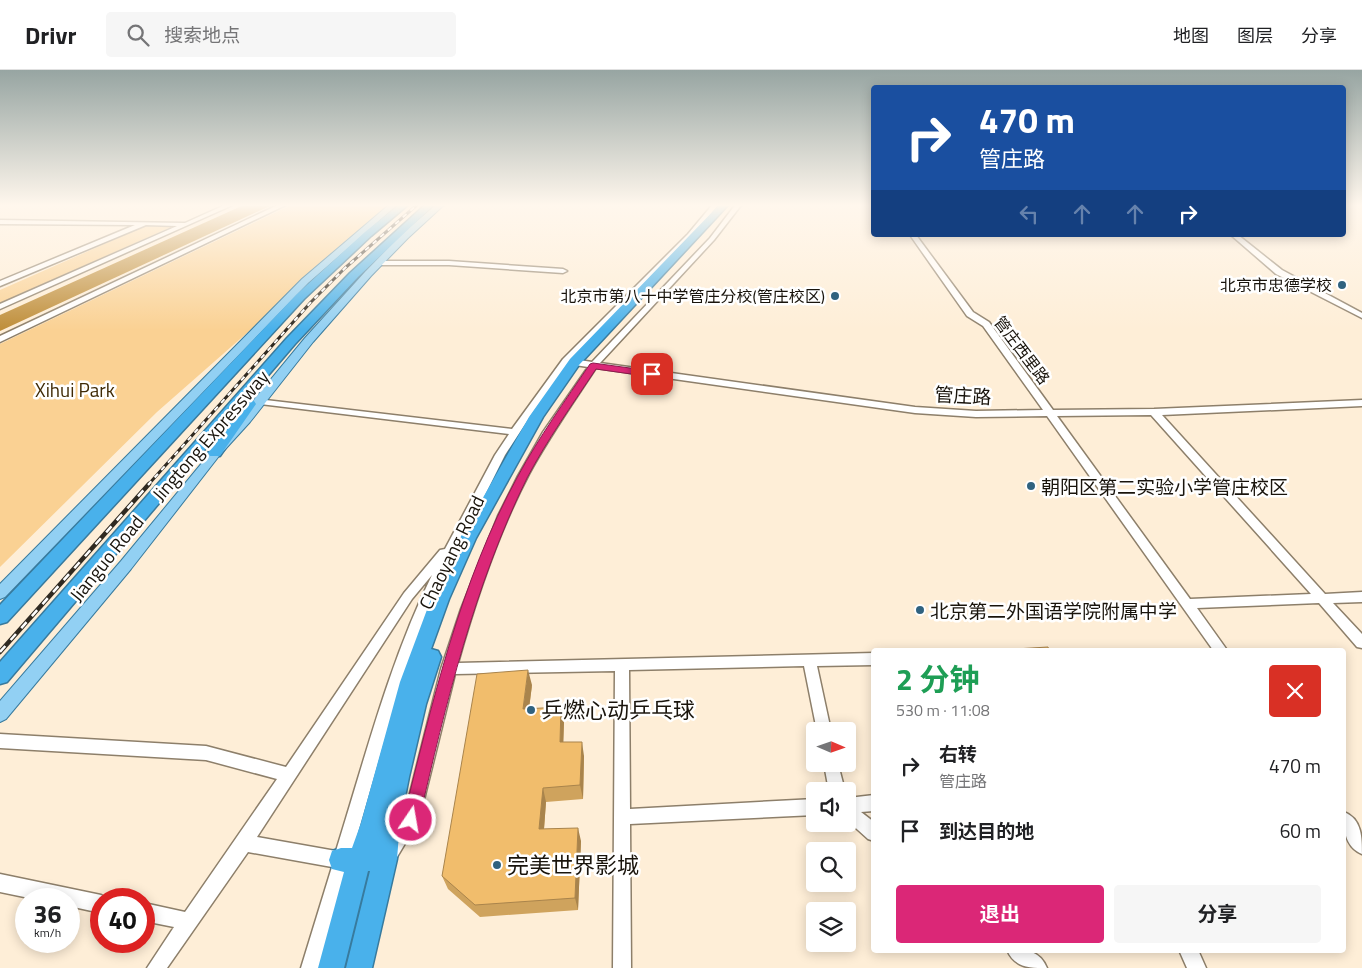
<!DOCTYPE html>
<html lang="zh">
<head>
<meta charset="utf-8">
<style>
  :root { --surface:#fff; --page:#f6f6f6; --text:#202124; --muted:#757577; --line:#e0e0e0; --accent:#db2777 }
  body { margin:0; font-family:"Titillium Web","Noto Sans SC",sans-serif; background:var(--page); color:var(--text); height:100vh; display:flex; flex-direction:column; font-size:19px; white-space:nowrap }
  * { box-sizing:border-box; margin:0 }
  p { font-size:16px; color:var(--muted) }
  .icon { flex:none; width:28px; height:28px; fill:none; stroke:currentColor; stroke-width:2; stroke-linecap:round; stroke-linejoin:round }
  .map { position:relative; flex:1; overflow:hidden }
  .sheet { position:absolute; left:871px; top:578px; width:475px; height:305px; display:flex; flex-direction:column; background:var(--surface); border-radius:5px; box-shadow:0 2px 12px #0003 }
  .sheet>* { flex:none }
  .top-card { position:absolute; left:871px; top:15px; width:475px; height:152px; border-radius:5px; box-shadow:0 2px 12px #0003; background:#1a4fa0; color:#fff; overflow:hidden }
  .needle { width:32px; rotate:92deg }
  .fabs { position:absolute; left:806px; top:652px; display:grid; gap:10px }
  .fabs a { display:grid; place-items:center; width:50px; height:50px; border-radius:5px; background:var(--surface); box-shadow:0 2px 12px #0003; font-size:25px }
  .speed { position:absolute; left:15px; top:818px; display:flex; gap:10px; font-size:25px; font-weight:700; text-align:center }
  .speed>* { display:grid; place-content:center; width:65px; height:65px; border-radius:50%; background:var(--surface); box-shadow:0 2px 12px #0003; line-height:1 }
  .speed small { font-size:12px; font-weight:400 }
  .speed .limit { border:8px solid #d22; background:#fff; color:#111 }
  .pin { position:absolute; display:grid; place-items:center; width:42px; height:42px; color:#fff; margin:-21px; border-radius:10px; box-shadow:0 2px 8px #0006 }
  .me { position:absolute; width:55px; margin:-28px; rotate:12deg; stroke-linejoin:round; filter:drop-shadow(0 0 4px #0008) }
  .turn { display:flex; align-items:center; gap:18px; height:105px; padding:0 25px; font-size:22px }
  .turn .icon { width:65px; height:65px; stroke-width:2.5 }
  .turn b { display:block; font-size:35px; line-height:42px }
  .lanes { display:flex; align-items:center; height:48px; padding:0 25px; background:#0003; justify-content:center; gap:25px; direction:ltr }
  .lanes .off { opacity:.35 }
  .round { display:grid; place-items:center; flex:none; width:52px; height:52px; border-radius:5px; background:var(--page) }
  .head { display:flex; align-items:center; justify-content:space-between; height:85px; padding:0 25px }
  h1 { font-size:30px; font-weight:700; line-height:38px; color:#1e9e55 }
  .action { display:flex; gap:10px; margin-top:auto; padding:10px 25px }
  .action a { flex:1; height:58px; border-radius:5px; background:var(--accent); color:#fff; font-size:20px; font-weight:700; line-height:58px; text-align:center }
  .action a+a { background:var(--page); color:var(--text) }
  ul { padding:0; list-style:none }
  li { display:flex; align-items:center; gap:15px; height:65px; padding:0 25px }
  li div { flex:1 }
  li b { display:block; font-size:19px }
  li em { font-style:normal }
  header { display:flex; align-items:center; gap:30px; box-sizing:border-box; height:70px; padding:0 25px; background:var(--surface); border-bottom:1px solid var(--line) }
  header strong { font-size:24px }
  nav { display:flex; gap:28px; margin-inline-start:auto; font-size:18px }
  .search { width:350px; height:45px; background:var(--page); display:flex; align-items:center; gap:12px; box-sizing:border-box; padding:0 18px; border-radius:5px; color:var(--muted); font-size:19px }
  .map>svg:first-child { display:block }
  .green { fill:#fad193 }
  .water { fill:#bf8e3a }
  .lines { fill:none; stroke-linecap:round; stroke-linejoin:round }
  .minor-casing { stroke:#8d7f6a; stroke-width:3 }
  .major-casing { stroke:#387a9d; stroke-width:2 }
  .highway-casing { stroke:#387a9d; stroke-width:3 }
  .minor { fill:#fff; fill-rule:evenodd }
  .major { fill:#92d0f3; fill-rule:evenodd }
  .highway { fill:#49b1eb; fill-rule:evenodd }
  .rail-far1-casing { stroke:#302a21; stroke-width:3 }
  .rail-casing { stroke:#302a21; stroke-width:4.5 }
  .rail-far1 { stroke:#fff; stroke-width:2; stroke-dasharray:5; stroke-linecap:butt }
  .rail { stroke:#fff; stroke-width:2.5; stroke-dasharray:8; stroke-linecap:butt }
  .wall { fill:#cfa35d }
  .shaded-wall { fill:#a9844c }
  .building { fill:#f1bd6c; stroke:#a9844c }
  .route { fill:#db2777; stroke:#8e194d }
  .poi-dot { fill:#30627f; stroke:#fff; stroke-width:2 }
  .labels { text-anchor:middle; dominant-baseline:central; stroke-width:5; stroke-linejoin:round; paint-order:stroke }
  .far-poi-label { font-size:16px; fill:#19140c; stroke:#fff; text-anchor:end }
  .far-street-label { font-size:16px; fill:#19140c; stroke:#fff }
  .park-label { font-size:19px; fill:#3f2a05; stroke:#fff }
  .street-label { font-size:19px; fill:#19140c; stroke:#fff }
  .poi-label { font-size:19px; fill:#19140c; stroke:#fff; text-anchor:start }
  .near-poi-label { font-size:22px; fill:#19140c; stroke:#fff; text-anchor:start }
</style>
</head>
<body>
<header>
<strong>Drivr</strong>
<div class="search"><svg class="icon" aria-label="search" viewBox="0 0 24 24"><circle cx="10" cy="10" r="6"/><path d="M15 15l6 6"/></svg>搜索地点</div>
<nav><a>地图</a><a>图层</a><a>分享</a></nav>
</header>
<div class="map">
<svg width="1362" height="898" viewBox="0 0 1362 898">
  <rect width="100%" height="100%" fill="#feeed7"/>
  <!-- green -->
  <path class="green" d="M293,134H394L157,342L0,497V274Z
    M178,154L0,233V220L143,157Z"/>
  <!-- water -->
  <path class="water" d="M246,134H274L0,261V245Z"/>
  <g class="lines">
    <!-- minor casing -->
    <g class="minor-casing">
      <path id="minor" d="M227,134H235L0,239V234L177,156L146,155L0,216V211L135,155L0,154V150L185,153Z
        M280,134H288L0,272V266Z
        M713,134H719L692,166L573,289L592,292L710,168L736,134H742L714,170L600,293L915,337L976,341L1043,340L983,256L967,246L910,165H916L973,242L989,252L1053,340L1154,339L1362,330V336L1162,345L1325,524L1362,522V532L1333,533L1362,564V578L1357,577L1319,533L1197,538L1227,580H1213L1047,346L976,347L915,343L596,298C573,333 549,367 529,404C498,463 476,529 458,593L874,583V595L817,596L831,661H817L804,596L629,600L630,739L815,729V745L630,754L631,898H613L615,601L455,604L419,750L397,787L391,789L385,787L383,781L404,747L441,599L461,539L498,446L518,406L543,362L588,297L568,294L531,345L505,385L429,537L397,627L319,898H301L332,797L248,782L167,898H147L174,857L144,851V833L185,842L277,709L206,690L0,678V664L206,676L286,697L404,523L440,480L445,479L495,385L509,364L260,334L255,331L257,329L512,359L563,289L688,164ZM1151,345L1311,524L1190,529L1057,346ZM432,505C389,593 365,688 336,781L257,767L412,529Z
        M1231,165H1238L1282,200L1362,243V248L1276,204Z
        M376,191H449L563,199L567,201L563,203L449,195H376Z
        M824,694H838L845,721H829Z
        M874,725V741L861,742L874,752V771L868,769L848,751V728Z
        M1344,742C1362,749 1362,768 1362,784C1345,777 1343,758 1344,742Z
        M0,804L101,825L108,829H101V843L69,836V829H34L0,822Z
        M1007,880C1025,880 1039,879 1047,898C1029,898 1015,898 1007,880Z
        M1179,880H1198L1206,898H1187Z"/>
    </g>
    <!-- major casing -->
    <g class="major-casing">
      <path id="major" d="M390,134H398L308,213L5,527L0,529V514L302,209Z
        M437,134H445L408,168L371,206L313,272L250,352L219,386L131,499L6,649L0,652V631L121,491L305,268L365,202L402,164Z"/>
    </g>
    <!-- highway casing -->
    <g class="highway-casing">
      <path id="highway" d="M400,134H409L371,166L304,229L7,552L0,554V535L296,225L365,162Z
        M426,134H435L358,207L295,274L247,330L254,331L256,334L220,386H210L208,383L234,345L7,612L0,614V592L287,268L350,203Z
        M720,134H729L579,295L543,347L476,468L449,529L431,579L438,581L441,587L426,634L409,707L400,752L397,789L372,898H346L370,801H368L344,898H318L344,802L332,799L329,790L332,781L341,778H352L361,753L400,612L431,529L460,468L529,347L570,289Z"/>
    </g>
    <!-- minor -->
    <use href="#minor" class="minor"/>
    <!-- major -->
    <use href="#major" class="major"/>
    <!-- highway -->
    <use href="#highway" class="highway"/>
    <!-- rail-far1 casing -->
    <g class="rail-far1-casing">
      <path id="rail-far1" d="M148,415L311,232L345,198L418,134"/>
    </g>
    <!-- rail casing -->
    <g class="rail-casing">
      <path id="rail" d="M0,582L149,414"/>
    </g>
    <!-- rail-far1 -->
    <use href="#rail-far1" class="rail-far1"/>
    <!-- rail -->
    <use href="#rail" class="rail"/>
  </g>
  <!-- wall -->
  <path class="wall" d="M532,615L529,639L564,651L563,672L584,686L583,729L546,732L544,759L581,771L578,840L480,847L448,819L442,806Z"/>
  <!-- shaded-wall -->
  <path class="shaded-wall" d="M528,600L532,615L527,654L523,639Z
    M561,637L564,651L563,686L560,672Z
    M582,672L584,686L583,729L580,715Z
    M543,718L546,732L543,772L539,759Z
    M578,758L581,771L578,840L575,828Z"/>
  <!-- building -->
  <path class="building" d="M1048,577L1049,580L1015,579Z
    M528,600L523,639L561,637L560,672H582L580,715L543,718L539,759L578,758L575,828L475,835L442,806L477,604Z"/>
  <!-- sky -->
  <linearGradient id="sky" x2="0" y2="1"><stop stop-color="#97a5a2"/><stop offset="0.52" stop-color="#fff7ed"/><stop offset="1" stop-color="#fff7ed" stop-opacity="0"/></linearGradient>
  <rect width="1362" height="260" fill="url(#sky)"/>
  <!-- route -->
  <path class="route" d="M593,293L652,301L656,304L652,307L596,299C572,335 547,370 527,408C474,516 446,633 419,750L417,756L411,758L405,756L403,750C432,634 460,511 518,406C539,367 565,331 590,294Z"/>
  <!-- markers -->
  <g class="poi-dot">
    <circle cx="1342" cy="215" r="5"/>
    <circle cx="835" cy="226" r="5"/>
    <circle cx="1031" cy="416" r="5"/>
    <circle cx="920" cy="540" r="5"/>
    <circle cx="531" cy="640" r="5"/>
    <circle cx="497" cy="795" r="5"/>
  </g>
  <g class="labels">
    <!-- far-poi labels -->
    <g class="far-poi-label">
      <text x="1332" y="215">北京市忠德学校</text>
      <text x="825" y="226">北京市第八十中学管庄分校(管庄校区)</text>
    </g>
    <!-- far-street labels -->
    <g class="far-street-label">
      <text transform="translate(1022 280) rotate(53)">管庄西里路</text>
    </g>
    <!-- park labels -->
    <g class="park-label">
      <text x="75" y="319">Xihui Park</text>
    </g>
    <!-- street labels -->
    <g class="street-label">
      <text transform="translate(963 325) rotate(3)">管庄路</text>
      <text transform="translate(210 365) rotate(-49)">Jingtong Expressway</text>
      <text transform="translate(451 482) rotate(-64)">Chaoyang Road</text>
      <text transform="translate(106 488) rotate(-51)">Jianguo Road</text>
    </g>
    <!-- poi labels -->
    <g class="poi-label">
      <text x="1041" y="416">朝阳区第二实验小学管庄校区</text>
      <text x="930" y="540">北京第二外国语学院附属中学</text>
    </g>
    <!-- near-poi labels -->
    <g class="near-poi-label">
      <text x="541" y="640">乒燃心动乒乓球</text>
      <text x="507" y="795">完美世界影城</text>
    </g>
  </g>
</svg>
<div class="fabs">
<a><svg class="needle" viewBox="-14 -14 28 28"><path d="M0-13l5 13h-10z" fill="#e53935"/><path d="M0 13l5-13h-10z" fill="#757577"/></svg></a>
<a><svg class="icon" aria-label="sound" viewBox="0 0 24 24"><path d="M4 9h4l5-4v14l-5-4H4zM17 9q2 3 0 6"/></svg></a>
<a><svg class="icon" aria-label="search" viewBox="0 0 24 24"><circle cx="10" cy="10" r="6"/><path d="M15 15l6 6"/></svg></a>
<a><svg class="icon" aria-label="layers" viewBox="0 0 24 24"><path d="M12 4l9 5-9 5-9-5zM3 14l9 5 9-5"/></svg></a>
</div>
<div class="speed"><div>36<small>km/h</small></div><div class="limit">40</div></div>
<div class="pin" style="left:652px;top:304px;background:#d93025"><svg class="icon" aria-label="arrive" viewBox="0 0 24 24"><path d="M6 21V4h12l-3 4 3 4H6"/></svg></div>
<svg class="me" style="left:411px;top:750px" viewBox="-20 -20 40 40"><circle r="17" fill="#db2777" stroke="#fff" stroke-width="3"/><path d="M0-11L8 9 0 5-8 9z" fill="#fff"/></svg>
<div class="top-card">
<div class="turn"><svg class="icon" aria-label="right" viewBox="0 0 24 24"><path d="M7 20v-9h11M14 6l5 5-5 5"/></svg><div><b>470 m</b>管庄路</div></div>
<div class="lanes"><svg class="icon off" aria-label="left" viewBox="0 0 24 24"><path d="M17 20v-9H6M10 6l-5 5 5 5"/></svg><svg class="icon off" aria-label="ahead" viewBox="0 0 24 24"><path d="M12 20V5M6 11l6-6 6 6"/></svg><svg class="icon off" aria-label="ahead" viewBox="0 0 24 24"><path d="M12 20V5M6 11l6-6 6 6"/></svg><svg class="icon" aria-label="right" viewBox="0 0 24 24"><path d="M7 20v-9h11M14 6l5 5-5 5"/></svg></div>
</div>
<section class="sheet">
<div class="head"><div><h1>2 分钟</h1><p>530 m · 11:08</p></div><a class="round" style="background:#d93025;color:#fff"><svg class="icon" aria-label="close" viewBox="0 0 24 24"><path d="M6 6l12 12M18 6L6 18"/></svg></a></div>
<ul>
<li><svg class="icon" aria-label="right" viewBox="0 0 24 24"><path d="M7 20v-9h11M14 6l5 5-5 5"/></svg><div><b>右转</b><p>管庄路</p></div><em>470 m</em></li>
<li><svg class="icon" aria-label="arrive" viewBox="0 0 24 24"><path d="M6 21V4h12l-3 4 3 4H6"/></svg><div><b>到达目的地</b></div><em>60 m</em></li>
</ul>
<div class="action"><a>退出</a><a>分享</a></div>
</section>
</div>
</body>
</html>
